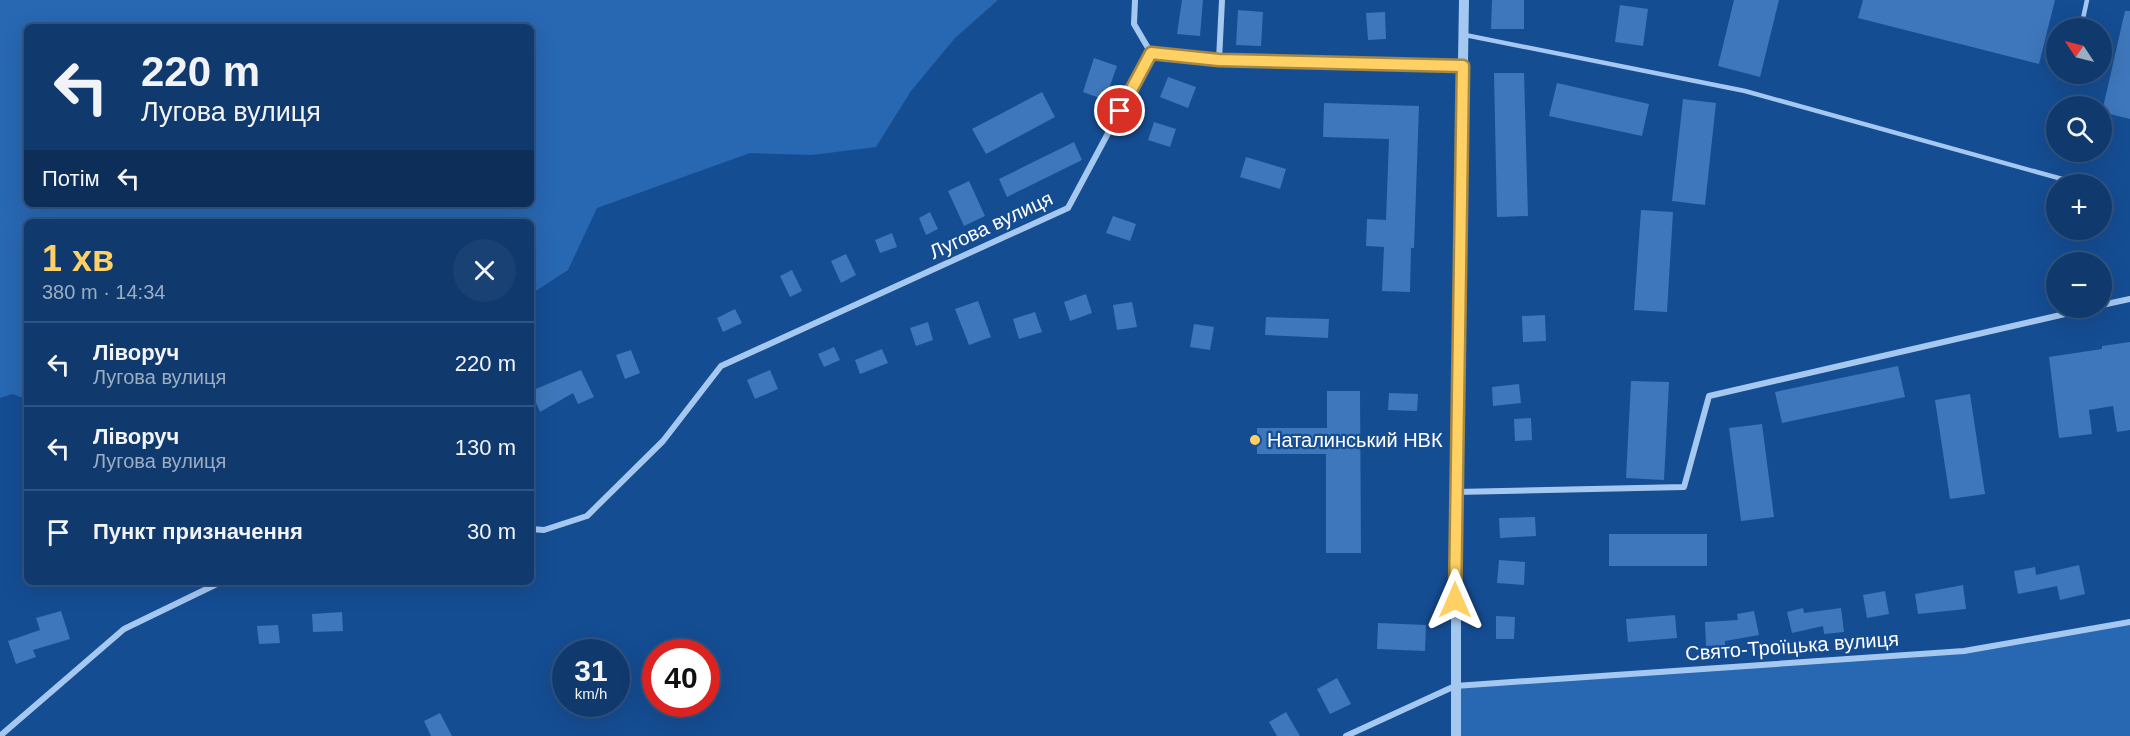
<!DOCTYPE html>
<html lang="uk">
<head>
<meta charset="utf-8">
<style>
  :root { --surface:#103a6e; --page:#194173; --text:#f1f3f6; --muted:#9cadc2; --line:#305481; --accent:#ffd165 }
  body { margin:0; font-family:Arial,sans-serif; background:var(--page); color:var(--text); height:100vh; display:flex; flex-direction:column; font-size:22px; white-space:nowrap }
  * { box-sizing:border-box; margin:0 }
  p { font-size:20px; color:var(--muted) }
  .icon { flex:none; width:33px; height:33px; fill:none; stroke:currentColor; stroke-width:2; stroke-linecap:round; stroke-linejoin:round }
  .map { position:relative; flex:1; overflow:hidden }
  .panel { position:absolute; left:24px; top:219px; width:510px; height:366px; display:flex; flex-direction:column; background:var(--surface); border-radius:9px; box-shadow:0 6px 24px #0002,0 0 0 2px var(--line) }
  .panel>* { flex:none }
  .hud { position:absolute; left:24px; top:24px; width:510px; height:183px; border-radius:9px; box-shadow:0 6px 24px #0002,0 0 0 2px var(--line); background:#103a6e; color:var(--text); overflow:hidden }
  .needle { width:39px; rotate:305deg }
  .controls { position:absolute; left:2046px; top:18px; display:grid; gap:12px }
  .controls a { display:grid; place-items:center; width:66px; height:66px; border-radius:50%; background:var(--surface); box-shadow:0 6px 24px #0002,0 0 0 2px var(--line); font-size:30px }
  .speed { position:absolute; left:552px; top:639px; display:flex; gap:12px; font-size:30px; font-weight:700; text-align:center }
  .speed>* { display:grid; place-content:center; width:78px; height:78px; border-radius:50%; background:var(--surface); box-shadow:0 6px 24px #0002,0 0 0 2px var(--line); line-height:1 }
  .speed small { font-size:15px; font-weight:400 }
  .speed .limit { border:9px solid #d22; background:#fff; color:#111 }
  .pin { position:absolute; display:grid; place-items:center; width:51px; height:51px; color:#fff; margin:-26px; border:3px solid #fff; border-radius:50%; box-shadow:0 2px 6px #0007 }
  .me { position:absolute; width:66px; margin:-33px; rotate:0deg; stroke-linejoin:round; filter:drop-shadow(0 0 4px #0008) }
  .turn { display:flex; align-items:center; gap:21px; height:126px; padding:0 18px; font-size:27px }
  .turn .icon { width:78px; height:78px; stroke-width:2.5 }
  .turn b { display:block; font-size:42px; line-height:51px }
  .then { display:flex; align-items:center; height:57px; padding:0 18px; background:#0003; gap:12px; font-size:22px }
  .round { display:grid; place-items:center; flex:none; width:63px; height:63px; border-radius:32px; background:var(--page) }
  .summary { display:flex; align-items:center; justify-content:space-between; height:102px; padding:0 18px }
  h1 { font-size:36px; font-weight:800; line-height:45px; color:var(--accent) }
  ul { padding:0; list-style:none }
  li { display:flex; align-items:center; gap:18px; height:84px; padding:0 18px; border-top:2px solid var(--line) }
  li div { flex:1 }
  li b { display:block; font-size:22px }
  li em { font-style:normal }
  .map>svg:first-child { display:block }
  .green { fill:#2867b2; fill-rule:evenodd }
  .building { fill:#3e77bb }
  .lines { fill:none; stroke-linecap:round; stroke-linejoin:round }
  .service { stroke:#a5c8f1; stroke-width:4.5 }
  .minor { stroke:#a5c8f1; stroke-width:6 }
  .tertiary { stroke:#a5c8f1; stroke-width:10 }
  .route-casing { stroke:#a68842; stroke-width:15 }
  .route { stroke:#ffd165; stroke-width:10 }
  .poi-dot { fill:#ffd165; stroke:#154d93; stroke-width:2 }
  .labels { text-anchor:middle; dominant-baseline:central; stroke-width:4.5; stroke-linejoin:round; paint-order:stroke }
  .street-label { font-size:20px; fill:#fff; stroke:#154d93 }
  .poi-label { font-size:20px; fill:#fff; stroke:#154d93; text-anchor:start }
</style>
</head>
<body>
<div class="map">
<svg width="2130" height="736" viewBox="0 0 2130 736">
  <rect width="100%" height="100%" fill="#154d93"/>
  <!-- green -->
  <path class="green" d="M0,0H998L955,38L911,91L876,147L812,155L750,153L597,208L568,270L531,294V222H27V399L12,394L0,398ZM27,27H531V204H27Z
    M2130,622V736H1456L1455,686L1964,651Z"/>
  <!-- building -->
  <path class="building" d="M1182,0H1203L1200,36L1177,34Z
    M1492,0H1524V29H1491Z
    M1734,0H1779L1760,77L1718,66Z
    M1863,0H2055L2039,64L1858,18Z
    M1620,5L1648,9L1643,46L1615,42Z
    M1238,10L1263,12L1261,46L1236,45Z
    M2125,11H2130V119L2102,112Z
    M1385,12L1386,39L1368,40L1366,13Z
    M1094,58L1117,66L1105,100L1083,92Z
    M1494,73H1524L1528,216L1497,217Z
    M1168,77L1196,87L1188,108L1160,97Z
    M1557,83L1649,104L1642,136L1549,116Z
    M1042,92L1055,117L986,154L972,129Z
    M1683,99L1716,103L1705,205L1672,201Z
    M1324,103L1419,106L1414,248H1411L1410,292L1382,291L1384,247L1366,246L1367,219L1386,220L1389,139L1323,137Z
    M1154,122L1176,129L1170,147L1148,140Z
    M1074,142L1082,160L1007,197L999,179Z
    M1246,157L1286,169L1280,189L1240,177Z
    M969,181L985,216L964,226L948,191Z
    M1641,210L1673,212L1667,312L1634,310Z
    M930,212L938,229L926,235L919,218Z
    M1113,216L1136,224L1130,241L1106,233Z
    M892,233L897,247L880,253L875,240Z
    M846,254L856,275L841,283L831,261Z
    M792,270L802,291L790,297L780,276Z
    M1086,294L1092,313L1070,321L1064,302Z
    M978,301L991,337L969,345L955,309Z
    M1132,302L1137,327L1117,330L1113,305Z
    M735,309L742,323L723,332L717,318Z
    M1035,312L1042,332L1019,339L1013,319Z
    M1545,315L1546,341L1523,342L1522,316Z
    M1266,317L1329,319L1328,338L1265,335Z
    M928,322L933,340L916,346L910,328Z
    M1194,324L1214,327L1210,350L1190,347Z
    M2130,342V430L2117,432L2113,406L2089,410L2092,434L2059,438L2049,357L2102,349V346Z
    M834,347L840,360L824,367L818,354Z
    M882,349L888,363L860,374L855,360Z
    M631,350L640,373L625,379L616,355Z
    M1898,366L1905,397L1782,423L1775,392Z
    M581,370L594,397L578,404L573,393L540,412L531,391Z
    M770,370L778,389L755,399L747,380Z
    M1631,381L1669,382L1664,480L1626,478Z
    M1519,384L1521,403L1493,406L1492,387Z
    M1327,391H1360L1361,553H1326V454H1257V428H1327Z
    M1389,393L1418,394L1417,411L1388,410Z
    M1970,394L1985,494L1950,499L1935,400Z
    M1531,418L1532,440L1515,441L1514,419Z
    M1762,424L1774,517L1741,521L1729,428Z
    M1535,517L1536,536L1500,538L1499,518Z
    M1609,534H1707V566H1609Z
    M1499,560L1525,562L1524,585L1497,583Z
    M2079,565L2085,594L2060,600L2057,586L2018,594L2014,571L2035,567L2036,575Z
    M1963,585L1966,609L1918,614L1915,594Z
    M1885,591L1889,614L1867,618L1863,595Z
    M1803,608L1804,613L1841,608L1844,632L1824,634L1823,626L1792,633L1787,612Z
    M61,611L70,639L33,650L36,657L16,664L8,641L40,630L36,618Z
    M1754,611L1759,635L1725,641V645L1706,646L1705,622L1738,620L1737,614Z
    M342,612L343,631L313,632L312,614Z
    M1675,615L1677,638L1628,642L1626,619Z
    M1496,616L1515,617L1514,639H1496Z
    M1378,623L1426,625L1425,651L1377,649Z
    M278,625L280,643L259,644L257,626Z
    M1337,678L1351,704L1330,714L1317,689Z
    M1286,712L1300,736H1277L1269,722Z
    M440,713L452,736H431L424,721Z"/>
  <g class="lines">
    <!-- service -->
    <path class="service" d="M2081,28L2087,0
      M1465,35L1745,91L2080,184"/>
    <!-- minor -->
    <path class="minor" d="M1135,0L1134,24L1151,53
      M1219,60L1222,0
      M2102,305L2130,299
      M1456,492L1684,487L1709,396L2091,308
      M531,529L544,530L587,516L663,441L721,366L1068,208L1151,53L1219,60L1463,67
      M0,736L124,629L221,582
      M1346,736L1455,686L1964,651L2130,622"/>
    <!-- tertiary -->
    <path class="tertiary" d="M1456,736V492L1464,0"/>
  </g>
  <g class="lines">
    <!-- route casing -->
    <g class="route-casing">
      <path id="route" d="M1120,111L1151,53L1219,60L1463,66L1455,600"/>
    </g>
    <!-- route -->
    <use href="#route" class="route"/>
  </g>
  <!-- markers -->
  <circle class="poi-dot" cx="1255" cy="440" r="6"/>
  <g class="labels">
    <!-- street labels -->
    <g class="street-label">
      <text transform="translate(991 225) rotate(-25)">Лугова вулиця</text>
      <text transform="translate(1792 646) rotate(-4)">Свято-Троїцька вулиця</text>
    </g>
    <!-- poi labels -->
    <g class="poi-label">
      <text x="1267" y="440">Наталинський НВК</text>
    </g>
  </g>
</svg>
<div class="controls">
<a><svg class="needle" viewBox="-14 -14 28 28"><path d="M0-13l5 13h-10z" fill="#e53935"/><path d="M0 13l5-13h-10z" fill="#9cadc2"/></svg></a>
<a><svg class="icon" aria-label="search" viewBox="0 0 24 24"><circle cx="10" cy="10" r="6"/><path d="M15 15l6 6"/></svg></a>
<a>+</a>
<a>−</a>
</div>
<div class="speed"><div>31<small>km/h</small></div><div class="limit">40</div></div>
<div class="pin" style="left:1120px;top:111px;background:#d93025"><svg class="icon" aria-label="arrive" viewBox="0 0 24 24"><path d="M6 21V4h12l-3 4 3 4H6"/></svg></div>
<svg class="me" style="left:1455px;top:600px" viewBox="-20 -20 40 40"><path d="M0-17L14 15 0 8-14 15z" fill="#ffd165" stroke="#fff" stroke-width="4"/></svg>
<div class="hud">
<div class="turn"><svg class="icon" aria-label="left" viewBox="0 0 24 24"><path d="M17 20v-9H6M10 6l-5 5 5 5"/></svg><div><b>220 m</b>Лугова вулиця</div></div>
<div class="then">Потім<svg class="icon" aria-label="left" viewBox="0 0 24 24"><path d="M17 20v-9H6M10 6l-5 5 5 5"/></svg></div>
</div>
<section class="panel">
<div class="summary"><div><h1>1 хв</h1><p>380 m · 14:34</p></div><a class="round"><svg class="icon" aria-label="close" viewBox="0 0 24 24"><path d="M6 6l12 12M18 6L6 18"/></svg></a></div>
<ul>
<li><svg class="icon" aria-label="left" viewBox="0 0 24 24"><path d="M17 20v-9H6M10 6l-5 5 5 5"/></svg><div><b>Ліворуч</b><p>Лугова вулиця</p></div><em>220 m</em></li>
<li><svg class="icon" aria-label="left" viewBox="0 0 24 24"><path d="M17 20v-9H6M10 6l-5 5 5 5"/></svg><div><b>Ліворуч</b><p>Лугова вулиця</p></div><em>130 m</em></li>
<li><svg class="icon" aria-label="arrive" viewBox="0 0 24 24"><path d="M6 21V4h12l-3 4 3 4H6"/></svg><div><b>Пункт призначення</b></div><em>30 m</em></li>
</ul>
</section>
</div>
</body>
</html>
